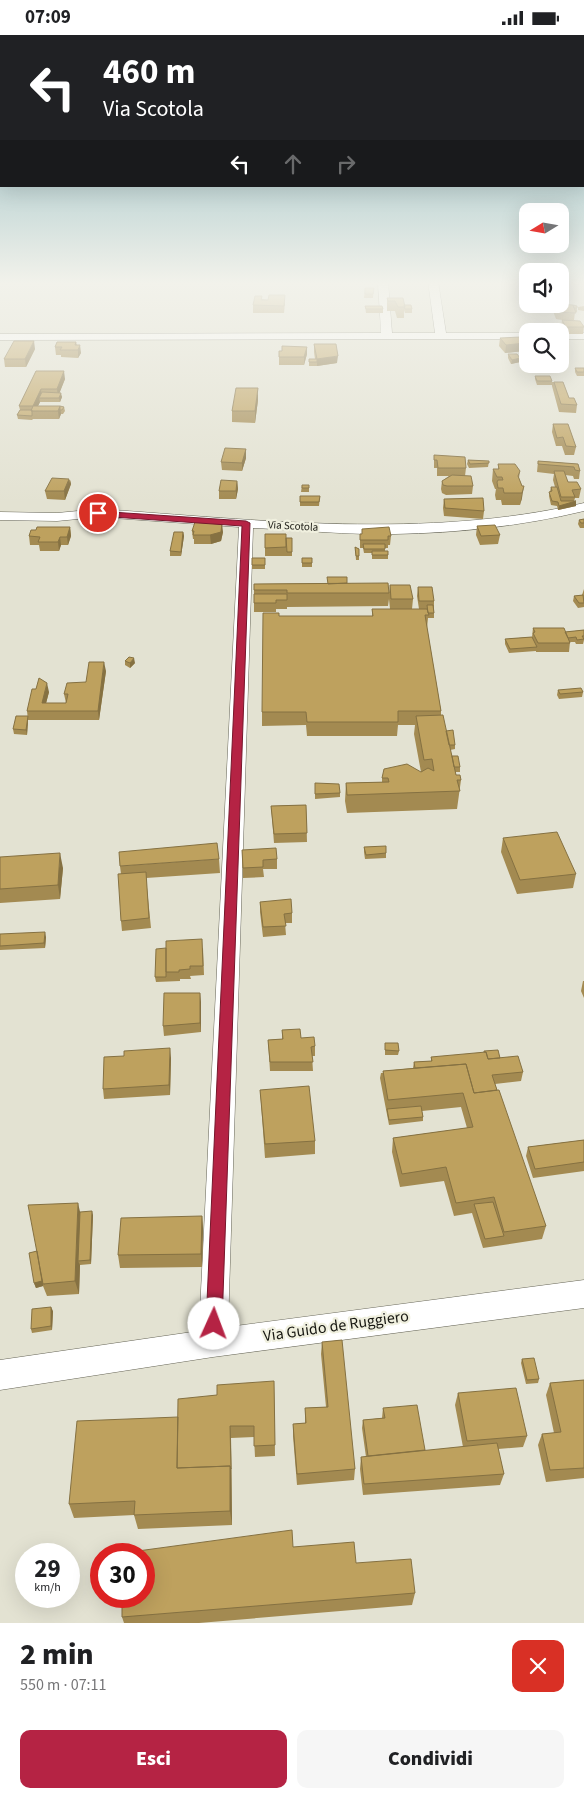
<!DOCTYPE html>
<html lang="it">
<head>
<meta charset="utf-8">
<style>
  :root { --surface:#fff; --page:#f6f6f6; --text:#202124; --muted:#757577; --accent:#b52344 }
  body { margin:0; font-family:"Source Sans 3",sans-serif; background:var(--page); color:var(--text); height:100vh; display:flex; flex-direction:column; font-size:19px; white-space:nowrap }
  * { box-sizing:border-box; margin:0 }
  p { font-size:16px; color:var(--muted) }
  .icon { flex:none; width:28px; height:28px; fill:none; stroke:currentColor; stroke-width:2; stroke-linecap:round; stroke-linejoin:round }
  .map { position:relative; height:1588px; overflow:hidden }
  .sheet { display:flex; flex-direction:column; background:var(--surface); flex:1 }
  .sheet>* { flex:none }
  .hud { position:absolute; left:0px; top:0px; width:585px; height:152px; box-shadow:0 5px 20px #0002; background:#202124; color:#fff; overflow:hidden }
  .needle { width:32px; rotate:259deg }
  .buttons { position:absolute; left:519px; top:168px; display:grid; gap:10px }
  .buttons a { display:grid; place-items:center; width:50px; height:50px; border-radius:10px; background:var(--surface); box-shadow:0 5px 20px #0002; font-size:25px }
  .speed { position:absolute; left:15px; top:1508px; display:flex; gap:10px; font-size:25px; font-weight:700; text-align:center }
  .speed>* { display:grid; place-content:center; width:65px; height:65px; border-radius:50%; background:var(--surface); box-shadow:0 5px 20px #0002; line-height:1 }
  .speed small { font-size:12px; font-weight:400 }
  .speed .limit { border:8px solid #d22; background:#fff; color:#111 }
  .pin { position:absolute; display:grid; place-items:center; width:42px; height:42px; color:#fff; margin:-21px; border:2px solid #fff; border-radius:50%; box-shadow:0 1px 5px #0007 }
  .me { position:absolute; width:55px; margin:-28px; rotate:2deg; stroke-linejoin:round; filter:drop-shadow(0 0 4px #0008) }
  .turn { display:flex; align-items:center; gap:18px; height:105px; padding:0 20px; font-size:22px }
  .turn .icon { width:65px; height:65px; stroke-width:2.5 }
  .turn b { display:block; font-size:35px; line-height:42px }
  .lanes { display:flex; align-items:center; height:48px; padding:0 20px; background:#0003; justify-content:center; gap:25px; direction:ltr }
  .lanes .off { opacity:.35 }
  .round { display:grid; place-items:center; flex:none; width:52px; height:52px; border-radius:10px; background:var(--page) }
  .headline { display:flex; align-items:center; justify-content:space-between; height:85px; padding:0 20px }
  h1 { font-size:30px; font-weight:800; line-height:38px }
  .primary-button { display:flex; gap:10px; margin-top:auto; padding:10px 20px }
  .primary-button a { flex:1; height:58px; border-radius:10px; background:var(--accent); color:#fff; font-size:20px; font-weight:800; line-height:58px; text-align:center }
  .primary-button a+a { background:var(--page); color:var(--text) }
  .status { display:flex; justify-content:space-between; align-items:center; height:35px; padding:0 25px; background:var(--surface); direction:ltr }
  .status svg { height:14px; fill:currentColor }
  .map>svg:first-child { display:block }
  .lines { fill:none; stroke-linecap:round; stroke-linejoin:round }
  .minor-casing { stroke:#666557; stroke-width:1 }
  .minor { fill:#fff; fill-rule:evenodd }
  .wall { fill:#a38a51 }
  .shaded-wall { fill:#857142 }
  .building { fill:#bea15e; stroke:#857142 }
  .route { fill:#b52344; stroke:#76172c }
  .labels { text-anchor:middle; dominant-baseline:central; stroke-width:4.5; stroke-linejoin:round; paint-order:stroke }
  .far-street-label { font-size:11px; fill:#171711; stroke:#f0f0df }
  .near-street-label { font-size:16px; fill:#171711; stroke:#f0f0df }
</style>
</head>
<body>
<div class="status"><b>07:09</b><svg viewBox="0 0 49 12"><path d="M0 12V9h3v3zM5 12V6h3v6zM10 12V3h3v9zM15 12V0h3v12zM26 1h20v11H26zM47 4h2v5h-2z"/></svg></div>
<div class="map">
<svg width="584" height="1588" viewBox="0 0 584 1588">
  <rect width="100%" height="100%" fill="#e3e2d2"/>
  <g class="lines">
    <!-- minor casing -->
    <g class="minor-casing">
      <path id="minor" d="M378,246H388L392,298H435L428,246H438L446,298H528V304L0,305V299L381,298Z
        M560,298H584V304H560Z
        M584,468V476C522,491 458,498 395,499C348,500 300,495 253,493L228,1292L584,1245V1273L213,1322L0,1355V1325L199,1296L239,492L99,482L57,486L0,485V477L57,478L99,474C260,485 425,505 584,468Z"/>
    </g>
    <!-- minor -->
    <use href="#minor" class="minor"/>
  </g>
  <!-- wall -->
  <path class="wall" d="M365,253H374L373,263H364Z
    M387,263H403L404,271L412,274V278H405L404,275V283H397L395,276H387Z
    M262,264L285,268L284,278H253V270Z
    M554,269L577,273V277H575L574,285L584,291L583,299H565L561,292L562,285L556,284L553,276Z
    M365,271L383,274V278H366Z
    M584,271V276L578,275V272Z
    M500,303L525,308L524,316L505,318L499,311Z
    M76,307L77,310L81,318L78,323L61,322V320H56L55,312Z
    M314,309L337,328L317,331H309V324H315L314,317Z
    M307,312V319L304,330H279V322Z
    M35,314L26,332H5L4,324Z
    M508,319L520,327L511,329L508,323Z
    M575,333H584V341H577L575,337Z
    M36,336L65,344L59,358L62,362L60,367H40L38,371L64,372L65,376L63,379H61L59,384H33L32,385L18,384L17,380L20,375L19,371Z
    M535,341L552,346V350H537L535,344Z
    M552,347H563L569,363L577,370L576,378L559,377L552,351Z
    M258,365L255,388L232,387V376Z
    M553,389L576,412L574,420H565L562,411H556L552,397Z
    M246,414V423L242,436L222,435L221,427Z
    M434,420L466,433L465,441L473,451L472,459L446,460L442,458L441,454L442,446L449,441H437V433H434Z
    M468,425L489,426L488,432L469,433L467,429Z
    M538,426L578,429L580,436L579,444H574L573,441L565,440L568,447L581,454L579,463H575L574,466L576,471L558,475L557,471L551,470L549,461L551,452H555L553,445L554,439L537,437Z
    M498,429L520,436L519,443L522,451V463L520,470H502L501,465H496L495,460L496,454H495L492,446L493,434H498Z
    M69,445H70L71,449L65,465L47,464L45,456Z
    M237,446L238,454L236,464H219V456Z
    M302,450H309V457H301Z
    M300,461H320L319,471H300Z
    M444,464L484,476L483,484L444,481L443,473Z
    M584,484V493H580L578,489L579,485Z
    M477,491L500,500L498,509L480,510L476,500Z
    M70,492L71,501L68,510H61L59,516H40L39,510H30L29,501L36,495Z
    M362,494L391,501L390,510H388V513H385V516H388V524H372V518H364L363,513H360V499H362Z
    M192,496L223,497L221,506L211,509H194V504H193Z
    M183,497L184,501L181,521H170V516Z
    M265,499L286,503H292V521H287L286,515L287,521H265Z
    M355,512L359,514V525H356Z
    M252,523H265V534H252Z
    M302,523H312V532H302Z
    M347,548L389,558L390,550L413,564L412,574H419L417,561L418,552L434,566V583H428L427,593L441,676V680L446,696L455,710V714L450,715L452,721L460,732V737H455L456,740L461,745L457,774L347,778L345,766L346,748L382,747V743L421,737L414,699L415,690H398L397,701H307L306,690L262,691V677L279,581H372V574H390L389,564L388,571L287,572V574H276V577H254V549Z
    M584,554V572L578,573L573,566L574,561L582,560Z
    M533,593L565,597L584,595V605L583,609H576L575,607H570L569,617H536V616L509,618L505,609V604L532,602Z
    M125,626L135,628L130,633L125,630Z
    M106,636L99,685H28L27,676L36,654L49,657L46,668H66L64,659Z
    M558,655L583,657L582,662L559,664L557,660Z
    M28,681V686L27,700L14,699L13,694Z
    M315,748L340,758V762L315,764Z
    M306,770L307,807L274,808L271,771Z
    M503,803L576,839L573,853L517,859L501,817Z
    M364,812L386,818V823L365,824L364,817Z
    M242,815L277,824V834H263L264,842L243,843Z
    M0,822L63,833L60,864L0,868Z
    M219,824L220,838L146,843L151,893L122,896L121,886V839L120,831Z
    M260,867L292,878V888H285L286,900L263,902L260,877Z
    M0,899L46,902L45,913L0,915Z
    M203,913L204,940L190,941L191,944H180V946L156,947L155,942Z
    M583,946H584V963L581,956Z
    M201,967V997L164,1001L163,991Z
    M282,995L301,1003L315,1011V1021H312L313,1036H270L268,1005L282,1004Z
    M385,1008L399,1016L398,1020H385Z
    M431,1022L500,1023L523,1037L521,1046L495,1049L546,1191L542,1204L483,1213L472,1178L454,1181L444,1146L400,1152L392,1117L393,1103L467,1093L461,1072L422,1076L423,1082V1086L389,1090L380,1043L381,1038H383V1036L413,1033L414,1027L431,1026Z
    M171,1023L170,1060L104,1064L103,1054Z
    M260,1055L315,1106V1119L265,1123Z
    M584,1105V1136L533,1143L526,1121L528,1112Z
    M80,1177L93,1180L91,1229L80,1230L79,1259L47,1261L43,1251L36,1253L34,1248L37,1216Z
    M202,1181L203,1194L202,1232L120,1233L118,1220Z
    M53,1276L52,1295L32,1298L31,1294Z
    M322,1307L355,1434L354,1445L297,1450L293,1401V1389L305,1388V1373L326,1372L321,1319Z
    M522,1324L539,1344L538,1348L526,1349L521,1328Z
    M584,1345V1443L546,1447L538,1410L542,1399L554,1398L546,1360L550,1348Z
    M274,1346L275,1421L255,1422L254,1402L231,1403L232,1490L138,1494L134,1480L74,1483L69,1469L178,1382Z
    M458,1358L527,1401L523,1412L498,1414L504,1439L500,1450L363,1460L360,1434L361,1422H366L362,1393L363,1385L382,1383L383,1373L425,1416L463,1412L455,1370Z
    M293,1512L415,1558L412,1570L199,1588H124L122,1582Z"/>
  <!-- shaded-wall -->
  <path class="shaded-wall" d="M34,306L35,314L26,332L25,324Z
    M525,308L524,316L505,318L506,310Z
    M80,310L81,318L78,323V315Z
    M307,312V319L304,330V322Z
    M338,321L337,328L317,331V324Z
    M520,323V327L511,329L512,325Z
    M64,336L65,344L58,362L57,354Z
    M258,353V365L255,388V376Z
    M41,354L42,361L39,363L40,367L36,375L33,371Z
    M61,358L62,362L60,367L59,363Z
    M60,371L61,379L59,384L58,376Z
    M246,414V423L242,436V428Z
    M69,444V448L70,445L71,449L65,465L64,456Z
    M237,446L238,454L236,464V456Z
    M524,451L522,463L520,470L522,458Z
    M576,466V471L558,475L559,471Z
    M222,488L223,497L221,506L211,509L210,500Z
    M70,492L71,501L68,510L67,502Z
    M183,497L184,501L181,521V517Z
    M60,502L61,510L59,516L58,507Z
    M134,623L135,628L130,633V628Z
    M104,627L106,636L99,685L98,676Z
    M47,648L49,657L44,676L42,668Z
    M28,681V686L27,700L26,695Z
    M60,818L63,833L60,864L58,850Z
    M45,897L46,902L45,913L44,908Z
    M200,958L201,967V997L200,988Z
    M170,1013L171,1023L170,1060L169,1050Z
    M78,1168L81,1181L78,1226L80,1230L79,1259L75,1246Z
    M92,1176L93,1180L91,1229L90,1225Z
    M202,1181L203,1194L202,1232L201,1219Z
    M39,1220L45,1250L44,1249H43V1251L36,1253L34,1248Z
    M51,1272L53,1276L52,1295L51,1291Z
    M230,1391L231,1403L232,1490L230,1476Z"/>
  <!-- building -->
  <path class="building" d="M365,253H374L373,259H365Z
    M269,260H285L284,271L253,270L255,261H262L261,265H268Z
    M387,263H403L405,272H398L395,266H388Z
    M554,269L573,270L576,278L557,277Z
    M404,270H411L412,274H405Z
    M573,270L577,271V273H574Z
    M365,271H382L383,274H366Z
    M562,285L580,286L584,292H566Z
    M521,302L525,308L506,310L500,303Z
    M14,306H34L25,324H4Z
    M57,307H76L75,310H80L78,315H60L62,312H55Z
    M314,309H336L338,321L317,324Z
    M282,311L307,312L304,322H279V316H282Z
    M508,319H517L520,323L512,325Z
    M309,324H317V327H309Z
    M575,333H584V337H577Z
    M36,336H64L57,354H41L33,371H19Z
    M535,341H550L552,346H537Z
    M554,347H563L569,363H574L577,370L561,369Z
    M236,353H258L255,376H232Z
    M42,357L61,358L59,363H39Z
    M33,371H60L58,376H31Z
    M60,371L64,372L62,375H60Z
    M20,375H32V381L17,380Z
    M553,389H568L576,412L566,411L563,402L557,403Z
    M225,413L246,414L242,428L221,427Z
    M434,420L465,422L466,433H438L437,425H434Z
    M468,425L489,426V428L470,429Z
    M538,426L578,429L580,436L575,435L574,432L538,429Z
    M498,429H515L520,436L518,441L522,451H524L522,458H504L503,453H498L497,447L498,445H503L502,442H497L493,434H499Z
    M554,436H564L568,447H577L581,454L572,455L575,462H561Z
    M452,440L471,441L473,451H447L443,450L442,446Z
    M52,443L69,444L64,456H45Z
    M221,445L237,446L236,456H219Z
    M302,450H309V453H302Z
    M551,452H557L561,466H576L559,471L558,467L552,466L549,457L552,456Z
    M300,461H320L319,467H300Z
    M483,463L484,476L445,473L444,464Z
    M196,484L217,485L222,488L221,497L210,500H193L194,496H192Z
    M584,484V488H581L579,485Z
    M495,490L500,500L481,501L477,491Z
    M37,492H70L67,502H60L58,507H38L40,502L29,501L31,495H36Z
    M389,492L391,501H388V505H360V499H362V494Z
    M174,497H183L181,517L170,516Z
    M265,499H286V512L265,513Z
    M286,503H292V517H287Z
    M363,509H385V514H364Z
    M355,512L359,514V521H356Z
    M372,516H388V520H372Z
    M252,523H265V530H252Z
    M302,523H312V528H302Z
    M327,542H347V548L328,549Z
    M388,548L389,558H287V555H254V549Z
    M390,550H410L413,564H391Z
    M418,552H432L434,566H419Z
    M254,559H287V565H276V568H254Z
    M583,560L584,568H579L574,561Z
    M427,570H433L434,578H428Z
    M372,574H427L429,580H425L441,676H398V687H307L306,677H262L263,578H279V581H373Z
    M533,593H564L570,608H538L533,598L535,597Z
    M584,595V601H582L584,604L577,605L576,602L568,603L565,597Z
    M532,602L537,612L510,614L505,604Z
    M129,622L134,623L130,628L125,626Z
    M89,627H104L98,676H27L32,654H36L39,643L47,648L42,668H66L68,659H64L67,648L86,647Z
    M581,653L583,657L560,659L558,655Z
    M443,680L456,740H460L461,745H457L460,756L347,760L346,748L389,747L388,743H382L384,734L407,729L421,737L428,733L434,736L432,724L424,725L416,681Z
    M16,681H28L26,695L13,694Z
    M453,695L455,710H449L446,696Z
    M452,721H458L460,732H454Z
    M315,748L339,749L340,758L315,759Z
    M306,770L307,798L274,799L271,771Z
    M557,797L576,839L520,845L503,803Z
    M217,808L219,824L120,831L119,817Z
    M386,811V818L366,820L364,812Z
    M276,813L277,824L263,825V832L243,833L242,815Z
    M60,818L58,850L0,854V822Z
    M146,837L149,883L121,886L118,839Z
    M291,864L292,878L284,879L286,891L263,892L260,867Z
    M45,897L44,908L0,911V899Z
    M202,904L203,931H190V934L179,935V937H166V906Z
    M166,913V942H155L156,914Z
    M164,958H200V988L163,991Z
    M300,994L301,1003L314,1002L315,1011L311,1012L313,1027H270L268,1005L283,1004L282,995Z
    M385,1008H398L399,1016L385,1015Z
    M170,1013L169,1050L103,1054L104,1022L124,1021V1016Z
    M498,1015L500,1023L488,1024L486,1017H484V1016Z
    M486,1017L488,1024L518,1021L523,1037L492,1040L497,1055L474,1058L466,1029L415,1033L414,1027L432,1026L431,1022Z
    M466,1029L474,1058L499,1055L546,1191L504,1197L494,1162L456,1168L446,1132L402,1139L393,1103L473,1092L463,1058L388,1065L383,1036Z
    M309,1051L315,1106L265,1109L260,1055Z
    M421,1071L423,1082L389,1085L387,1074Z
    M584,1105V1127L535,1134L528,1112Z
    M493,1167L504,1201L485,1204L474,1169Z
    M78,1168L75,1246L43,1249L28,1170Z
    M92,1176L90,1225L78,1226L80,1177Z
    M202,1181L201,1219L118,1220L121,1183Z
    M37,1216L42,1246L34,1248L29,1218Z
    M51,1272V1291L31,1294L32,1274Z
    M342,1305L355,1434L297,1439L293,1389L306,1388L305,1373L328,1372L322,1307Z
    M534,1323L539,1344L527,1345L522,1324Z
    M584,1345V1433L550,1435L542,1399L561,1397L550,1348Z
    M274,1346L275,1410L254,1411V1391H230L231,1434L230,1431L177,1433L178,1364L217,1360V1350Z
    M516,1353L527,1401L467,1406L458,1358Z
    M417,1370L425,1415L368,1421L363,1385L385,1383L383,1373Z
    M178,1382L177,1433L230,1431V1476L134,1480L135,1466L69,1469L77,1386Z
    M497,1408L504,1439L364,1449L361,1422Z
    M292,1495L293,1512L354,1507L356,1528L411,1524L415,1558L122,1582V1561H144V1519H123V1518Z"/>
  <!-- sky -->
  <linearGradient id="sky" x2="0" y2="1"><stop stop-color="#7aaeb7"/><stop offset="0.53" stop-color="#f2f2eb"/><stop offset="1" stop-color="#f2f2eb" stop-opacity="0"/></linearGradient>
  <rect width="584" height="468" fill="url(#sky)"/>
  <!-- route -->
  <path class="route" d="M96,476L246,486L250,488L222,1289L220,1294L214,1297L208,1294L206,1289L242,491L98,481L96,480Z"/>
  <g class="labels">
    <!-- far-street labels -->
    <g class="far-street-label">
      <text transform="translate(293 491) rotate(3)">Via Scotola</text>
    </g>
    <!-- near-street labels -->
    <g class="near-street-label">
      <text transform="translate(336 1291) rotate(-8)">Via Guido de Ruggiero</text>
    </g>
  </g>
</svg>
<div class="buttons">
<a><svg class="needle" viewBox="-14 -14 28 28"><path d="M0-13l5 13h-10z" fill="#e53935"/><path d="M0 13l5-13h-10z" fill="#757577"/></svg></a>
<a><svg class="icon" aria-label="sound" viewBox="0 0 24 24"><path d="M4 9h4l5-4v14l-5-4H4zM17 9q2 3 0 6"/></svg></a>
<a><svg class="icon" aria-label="search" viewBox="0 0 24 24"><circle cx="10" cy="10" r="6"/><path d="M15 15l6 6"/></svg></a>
</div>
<div class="speed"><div>29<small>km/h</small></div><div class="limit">30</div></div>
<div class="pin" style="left:98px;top:478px;background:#d93025"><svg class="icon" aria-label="arrive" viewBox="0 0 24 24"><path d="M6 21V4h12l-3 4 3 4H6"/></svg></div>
<svg class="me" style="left:214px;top:1289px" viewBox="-20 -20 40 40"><circle r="19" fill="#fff"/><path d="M0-13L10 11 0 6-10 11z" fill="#b52344"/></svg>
<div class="hud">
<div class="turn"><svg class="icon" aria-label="left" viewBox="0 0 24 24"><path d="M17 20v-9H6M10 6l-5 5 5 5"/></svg><div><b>460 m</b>Via Scotola</div></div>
<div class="lanes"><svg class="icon" aria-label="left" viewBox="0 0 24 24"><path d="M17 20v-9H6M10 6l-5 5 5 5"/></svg><svg class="icon off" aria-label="ahead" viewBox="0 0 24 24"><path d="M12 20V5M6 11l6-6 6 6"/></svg><svg class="icon off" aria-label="right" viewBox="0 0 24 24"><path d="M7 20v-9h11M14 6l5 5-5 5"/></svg></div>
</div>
</div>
<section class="sheet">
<div class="headline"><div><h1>2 min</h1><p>550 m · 07:11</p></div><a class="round" style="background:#d93025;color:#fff"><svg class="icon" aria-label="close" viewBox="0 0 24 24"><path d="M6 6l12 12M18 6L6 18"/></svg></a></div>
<div class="primary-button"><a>Esci</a><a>Condividi</a></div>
</section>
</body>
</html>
